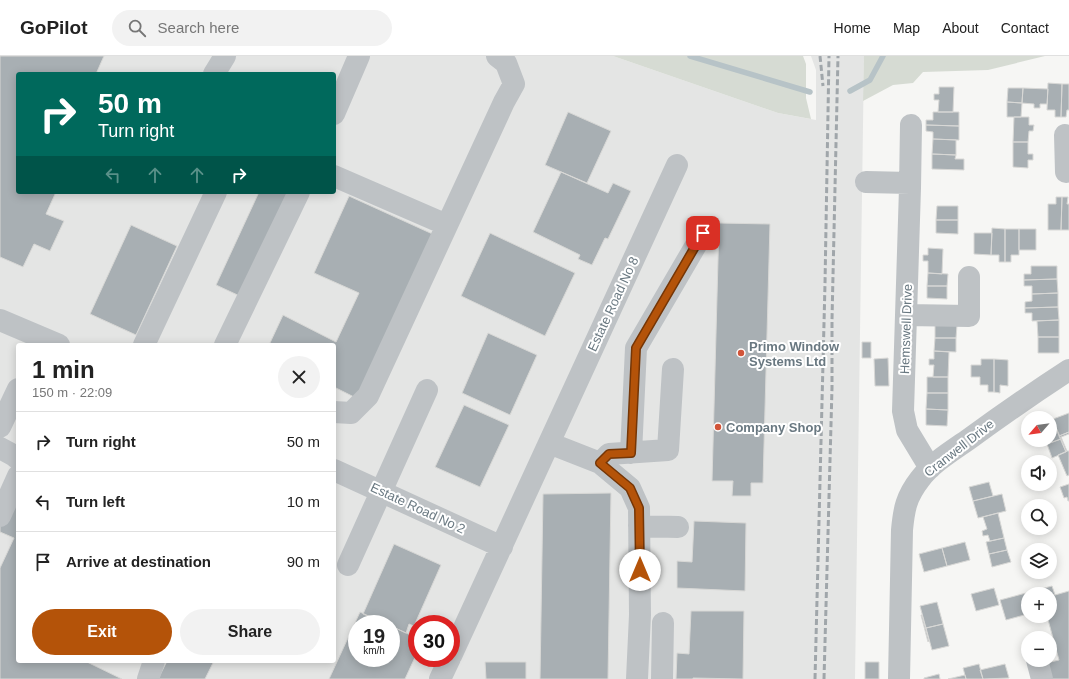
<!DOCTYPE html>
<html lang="en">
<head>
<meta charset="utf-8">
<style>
  :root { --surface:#fff; --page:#f2f2f2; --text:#222; --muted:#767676; --line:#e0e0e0; --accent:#b45309 }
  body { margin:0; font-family:Arial,sans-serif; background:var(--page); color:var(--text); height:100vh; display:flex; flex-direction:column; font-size:15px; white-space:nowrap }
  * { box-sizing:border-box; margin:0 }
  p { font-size:13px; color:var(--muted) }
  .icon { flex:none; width:22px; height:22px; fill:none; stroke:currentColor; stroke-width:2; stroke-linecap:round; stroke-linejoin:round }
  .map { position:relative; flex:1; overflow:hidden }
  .panel { position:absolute; left:16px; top:287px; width:320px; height:320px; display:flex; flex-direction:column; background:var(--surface); border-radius:4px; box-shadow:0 2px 10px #0003 }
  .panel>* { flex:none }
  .top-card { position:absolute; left:16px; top:16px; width:320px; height:122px; border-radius:4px; box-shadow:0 2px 10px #0003; background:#00695c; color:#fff; overflow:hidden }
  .needle { width:26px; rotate:242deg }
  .tools { position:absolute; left:1021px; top:355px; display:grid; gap:8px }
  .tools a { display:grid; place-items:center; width:36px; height:36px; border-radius:50%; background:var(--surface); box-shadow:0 2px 10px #0003; font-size:20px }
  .speed { position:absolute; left:348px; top:559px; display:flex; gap:8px; font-size:20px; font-weight:700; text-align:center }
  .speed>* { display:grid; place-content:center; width:52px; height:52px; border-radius:50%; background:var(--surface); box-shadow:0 2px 10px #0003; line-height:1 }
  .speed small { font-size:10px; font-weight:400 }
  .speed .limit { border:6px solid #d22; background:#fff; color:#111 }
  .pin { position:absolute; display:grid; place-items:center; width:34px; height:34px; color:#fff; margin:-17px; border-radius:8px; box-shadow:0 2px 6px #0006 }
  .me { position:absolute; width:44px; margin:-22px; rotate:0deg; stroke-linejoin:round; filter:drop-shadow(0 0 3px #0008) }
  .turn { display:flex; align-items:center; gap:14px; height:84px; padding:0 16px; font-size:18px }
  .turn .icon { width:52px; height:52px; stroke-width:2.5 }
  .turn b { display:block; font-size:28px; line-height:34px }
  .lanes { display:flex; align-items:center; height:38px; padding:0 16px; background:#0003; justify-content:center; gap:20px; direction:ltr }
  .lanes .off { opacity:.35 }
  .round { display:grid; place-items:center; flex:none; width:42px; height:42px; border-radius:21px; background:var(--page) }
  .headline { display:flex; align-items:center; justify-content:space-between; height:68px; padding:0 16px }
  h1 { font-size:24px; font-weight:700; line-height:30px }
  .primary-button { display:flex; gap:8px; margin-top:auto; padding:8px 16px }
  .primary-button a { flex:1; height:46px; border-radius:24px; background:var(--accent); color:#fff; font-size:16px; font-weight:700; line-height:46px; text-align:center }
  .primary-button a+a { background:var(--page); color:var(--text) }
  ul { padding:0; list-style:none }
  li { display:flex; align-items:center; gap:12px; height:60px; padding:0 16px; border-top:1px solid var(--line) }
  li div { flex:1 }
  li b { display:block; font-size:15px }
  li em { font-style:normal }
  header { display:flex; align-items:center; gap:24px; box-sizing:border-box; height:56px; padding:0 20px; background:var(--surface); border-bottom:1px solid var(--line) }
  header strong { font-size:19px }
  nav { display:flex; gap:22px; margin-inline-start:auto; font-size:14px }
  .search { width:280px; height:36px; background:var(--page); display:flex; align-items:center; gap:10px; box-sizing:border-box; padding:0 14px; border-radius:22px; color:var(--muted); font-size:15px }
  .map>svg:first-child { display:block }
  .built { fill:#e4e5e4; fill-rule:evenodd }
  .green { fill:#d6dbd3 }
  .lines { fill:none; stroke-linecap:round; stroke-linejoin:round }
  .stream { stroke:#b7c3c7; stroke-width:5.5 }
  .building { fill:#a8afb3; stroke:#d8d8d6 }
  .minor { stroke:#bec2c5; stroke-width:22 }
  .rail { stroke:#a0a6aa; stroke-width:3; stroke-dasharray:6 3; stroke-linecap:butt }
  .route-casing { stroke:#753606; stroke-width:10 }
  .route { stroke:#b45309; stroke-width:7 }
  .poi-dot { fill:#d15439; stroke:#fff; stroke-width:1.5 }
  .labels { text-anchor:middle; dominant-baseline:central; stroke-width:4; stroke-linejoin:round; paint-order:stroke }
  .street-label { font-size:13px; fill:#697881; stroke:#fff }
  .poi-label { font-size:13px; font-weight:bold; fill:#697881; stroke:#fff; text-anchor:start }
</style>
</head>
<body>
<header>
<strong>GoPilot</strong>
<div class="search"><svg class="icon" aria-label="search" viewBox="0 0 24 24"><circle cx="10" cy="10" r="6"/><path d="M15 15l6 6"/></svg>Search here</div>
<nav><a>Home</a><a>Map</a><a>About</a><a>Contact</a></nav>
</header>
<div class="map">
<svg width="1069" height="623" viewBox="0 0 1069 623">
  <rect width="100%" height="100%" fill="#f6f6f4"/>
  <!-- built -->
  <path class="built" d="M0,0H613L778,57L816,64V14L811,0H864L855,623H0ZM18,18H334V136H18ZM18,289H334V605H18ZM357,568H391V602H357ZM417,568H451V602H417Z"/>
  <!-- green -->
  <path class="green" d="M613,0H803L806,8V42L811,63L778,57Z
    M864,0H1045L988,14L923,16L913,27L893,29L863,45Z"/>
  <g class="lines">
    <!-- stream -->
    <path class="stream" d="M690,0L810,36
      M850,35L870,24L883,0"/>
  </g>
  <!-- building -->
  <path class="building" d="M0,0H104L96,18H18V136H56L46,158L64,165L50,195L34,188L23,211L0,201Z
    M1048,27L1062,28L1061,61H1055V54H1047Z
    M1062,28H1069V54H1067L1066,61H1061Z
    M939,31H954L953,56H938L939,44H934V38H939Z
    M1008,32H1023L1022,47L1007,46Z
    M1023,32L1048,33L1047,48H1040V52H1034V48L1022,47Z
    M1007,46L1022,47L1021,61H1007Z
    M568,56L611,75L587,127L545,109Z
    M933,56H959V70L926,69V64H933Z
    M1014,61H1029V69H1034L1033,75H1029L1028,86H1013Z
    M926,69L959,70V84L933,83V76L926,75Z
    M933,83L956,84V99L932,98Z
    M1013,86H1028V98H1033V104H1028V112L1013,111Z
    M932,98L956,99L955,103H964V114L932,113Z
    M561,116L608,137L613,127L631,135L608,183L605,182L592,209L578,203L580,199L533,176Z
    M259,136H287L291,138L244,242L216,229Z
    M349,140L437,180L360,344L334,331V289H269L283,259L336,286L359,237L314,217Z
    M1056,141H1062L1061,174H1048V148H1056Z
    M1062,141H1068L1067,148H1069V174H1061Z
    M937,150H958V164H936Z
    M936,164H958V178L936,177Z
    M719,167L770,168L763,427H751V440H732L733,425H712Z
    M131,169L177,190L136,279L90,258Z
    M992,172L1005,173V206H999V199H991Z
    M1005,173H1019V199H1011V206H1005Z
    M1019,173H1036V194H1019Z
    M490,177L575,217L545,280L461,240Z
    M974,177H992L991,199L974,198Z
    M928,192L943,193L942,218L928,217V205H923V199H928Z
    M1031,210H1057V223L1024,224V218H1031Z
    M928,217L948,218L947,230H927Z
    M1057,223L1058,237L1032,238V230H1024V224Z
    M927,230H947V243L927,242Z
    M1058,237V251L1025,252V246L1032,245V238Z
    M1058,251L1059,264L1032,265V257H1025V252Z
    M1059,264V281H1038L1037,265Z
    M935,268L957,269L956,282H935Z
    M488,277L537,299L510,359L462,337Z
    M1038,281H1059V297H1038Z
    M935,282H956V296L934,295Z
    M862,286H871V302H862Z
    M934,295L949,296L948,321H933L934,309H929V303H934Z
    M888,302L889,330H875L874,303Z
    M981,303H994V336H988V329H980V321H971V309H981Z
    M994,303L1008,304V330L1000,329V337L994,336Z
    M927,321H948V337H927Z
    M927,337H948V354L926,353Z
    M464,349L509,369L480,431L435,411Z
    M926,353L948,354L947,370L926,369Z
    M1069,357V376L1059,380L1053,363Z
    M1055,369L1061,383L1047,388L1045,384H1050V371Z
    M1069,376V378L1061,381L1067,395L1066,396L1059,380Z
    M1061,383L1066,396L1052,402L1047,388Z
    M1067,395H1069V419L1067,420L1058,399Z
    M18,425V605H85L122,623H0V512L14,482L0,476V470Z
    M989,426L993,440L973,445L969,431Z
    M1069,428V445H1068L1067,441L1064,442L1060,431Z
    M611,437L608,623H540L543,438Z
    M1002,438L1006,455L978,462L973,445Z
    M998,457L1004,482L990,485L988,479L983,480L982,475L987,473L983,461Z
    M694,465L746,467L745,535L677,532V505L692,506Z
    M1004,482L1007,494L989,498L986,486Z
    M965,486L970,504L947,510L942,492Z
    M394,488L441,509L414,570L409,568L406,577L391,570V568H386L363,558Z
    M942,492L947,510L924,516L919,498Z
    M1007,494L1011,506L992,511L989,498Z
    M1052,530L1055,539L1069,535V623H1046L1042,608L1059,604L1047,560H1050V538H1028V558L1006,564L1000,544Z
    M994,532L999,549L976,555L971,538Z
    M937,546L943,568L926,572L920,550Z
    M691,555H744L743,623L693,622V623H676L677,597L689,598Z
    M360,556L386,568H357V602H391V570L417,582V597L405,623H329Z
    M921,559H922L929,585L928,586Z
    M943,568L949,590L932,594L926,572Z
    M167,605H214L205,623H158Z
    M485,606H526V623H486Z
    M865,606H879V623H865Z
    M979,608L983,623H966L963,612Z
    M1005,608L1009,622L983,623L980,614Z
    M939,618L940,623H924V622Z
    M965,619L966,623H948Z"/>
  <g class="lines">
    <!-- minor -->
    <path class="minor" d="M214,18L225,0
      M334,58L359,0
      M911,69L910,132L903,355L907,374L930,412
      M1065,79L1066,116
      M334,120L447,169
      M866,126L910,127
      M907,259L969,260V221
      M0,264L59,289
      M144,289L216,136
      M225,289L299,136
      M334,356L351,357L368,340L504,46L514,28L506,7L497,0
      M0,371L18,333
      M549,387L600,407L630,432L639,452L640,559L637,623
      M0,392L13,399L18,403
      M631,397L636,292L703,177
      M600,407L609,398L668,394L673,313
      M334,414L502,491
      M0,460L18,420
      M639,470L678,471
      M348,509L427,334
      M451,600L677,109
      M1037,604L1042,623
      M148,623L154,605
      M440,623L450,602
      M662,623L663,567
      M899,623L902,474C904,453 906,441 920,423C932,407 952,395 969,383C1002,359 1035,336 1069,314"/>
    <!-- rail -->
    <path class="rail" d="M820,0L823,30
      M815,623L825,228L829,0
      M824,623L832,332V264L838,0"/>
  </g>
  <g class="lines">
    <!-- route casing -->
    <g class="route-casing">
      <path id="route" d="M640,514L639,452L630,432L600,407L609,398L631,397L636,292L703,177"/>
    </g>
    <!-- route -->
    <use href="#route" class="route"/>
  </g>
  <!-- markers -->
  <g class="poi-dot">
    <circle cx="741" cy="297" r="4"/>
    <circle cx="718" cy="371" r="4"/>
  </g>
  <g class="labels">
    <!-- street labels -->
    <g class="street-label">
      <text transform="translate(613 248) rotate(-65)">Estate Road No 8</text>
      <text transform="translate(906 273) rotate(-88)">Hemswell Drive</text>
      <text transform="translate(959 392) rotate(-38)">Cranwell Drive</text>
      <text transform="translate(418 452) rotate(25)">Estate Road No 2</text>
    </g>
    <!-- poi labels -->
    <g class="poi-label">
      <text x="749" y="290">Primo Window<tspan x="749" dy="15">Systems Ltd</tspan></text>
      <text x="726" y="371">Company Shop</text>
    </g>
  </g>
</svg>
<div class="tools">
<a><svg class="needle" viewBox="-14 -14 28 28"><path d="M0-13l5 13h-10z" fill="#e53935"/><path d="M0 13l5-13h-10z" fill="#767676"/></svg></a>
<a><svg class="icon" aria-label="sound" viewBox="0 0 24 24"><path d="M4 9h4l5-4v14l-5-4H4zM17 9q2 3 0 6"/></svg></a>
<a><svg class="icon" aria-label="search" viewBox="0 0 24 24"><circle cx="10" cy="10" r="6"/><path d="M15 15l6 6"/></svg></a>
<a><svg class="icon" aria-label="layers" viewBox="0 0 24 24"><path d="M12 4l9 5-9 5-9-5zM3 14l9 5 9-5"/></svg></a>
<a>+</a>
<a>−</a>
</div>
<div class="speed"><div>19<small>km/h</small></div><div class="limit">30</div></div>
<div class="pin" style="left:703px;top:177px;background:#d93025"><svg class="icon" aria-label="arrive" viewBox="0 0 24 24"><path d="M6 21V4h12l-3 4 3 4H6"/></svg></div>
<svg class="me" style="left:640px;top:514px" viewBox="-20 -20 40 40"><circle r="19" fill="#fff"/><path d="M0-13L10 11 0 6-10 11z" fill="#b45309"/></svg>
<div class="top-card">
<div class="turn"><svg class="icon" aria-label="right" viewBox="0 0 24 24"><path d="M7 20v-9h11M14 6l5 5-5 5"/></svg><div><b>50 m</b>Turn right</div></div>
<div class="lanes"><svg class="icon off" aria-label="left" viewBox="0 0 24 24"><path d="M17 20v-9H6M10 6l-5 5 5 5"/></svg><svg class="icon off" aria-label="ahead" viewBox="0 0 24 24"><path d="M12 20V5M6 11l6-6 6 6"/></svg><svg class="icon off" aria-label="ahead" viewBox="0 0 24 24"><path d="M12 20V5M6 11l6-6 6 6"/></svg><svg class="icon" aria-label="right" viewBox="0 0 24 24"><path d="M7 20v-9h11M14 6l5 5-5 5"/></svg></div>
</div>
<section class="panel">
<div class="headline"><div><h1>1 min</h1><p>150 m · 22:09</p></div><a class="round"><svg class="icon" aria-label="close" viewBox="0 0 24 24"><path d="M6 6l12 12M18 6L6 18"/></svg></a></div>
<ul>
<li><svg class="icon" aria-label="right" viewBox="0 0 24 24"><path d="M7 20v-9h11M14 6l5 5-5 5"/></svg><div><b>Turn right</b></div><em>50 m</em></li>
<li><svg class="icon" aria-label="left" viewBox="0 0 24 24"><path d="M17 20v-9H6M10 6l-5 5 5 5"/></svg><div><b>Turn left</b></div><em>10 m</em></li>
<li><svg class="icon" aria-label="arrive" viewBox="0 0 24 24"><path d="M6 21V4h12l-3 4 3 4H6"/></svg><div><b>Arrive at destination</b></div><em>90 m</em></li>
</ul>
<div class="primary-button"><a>Exit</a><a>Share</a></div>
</section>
</div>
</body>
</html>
